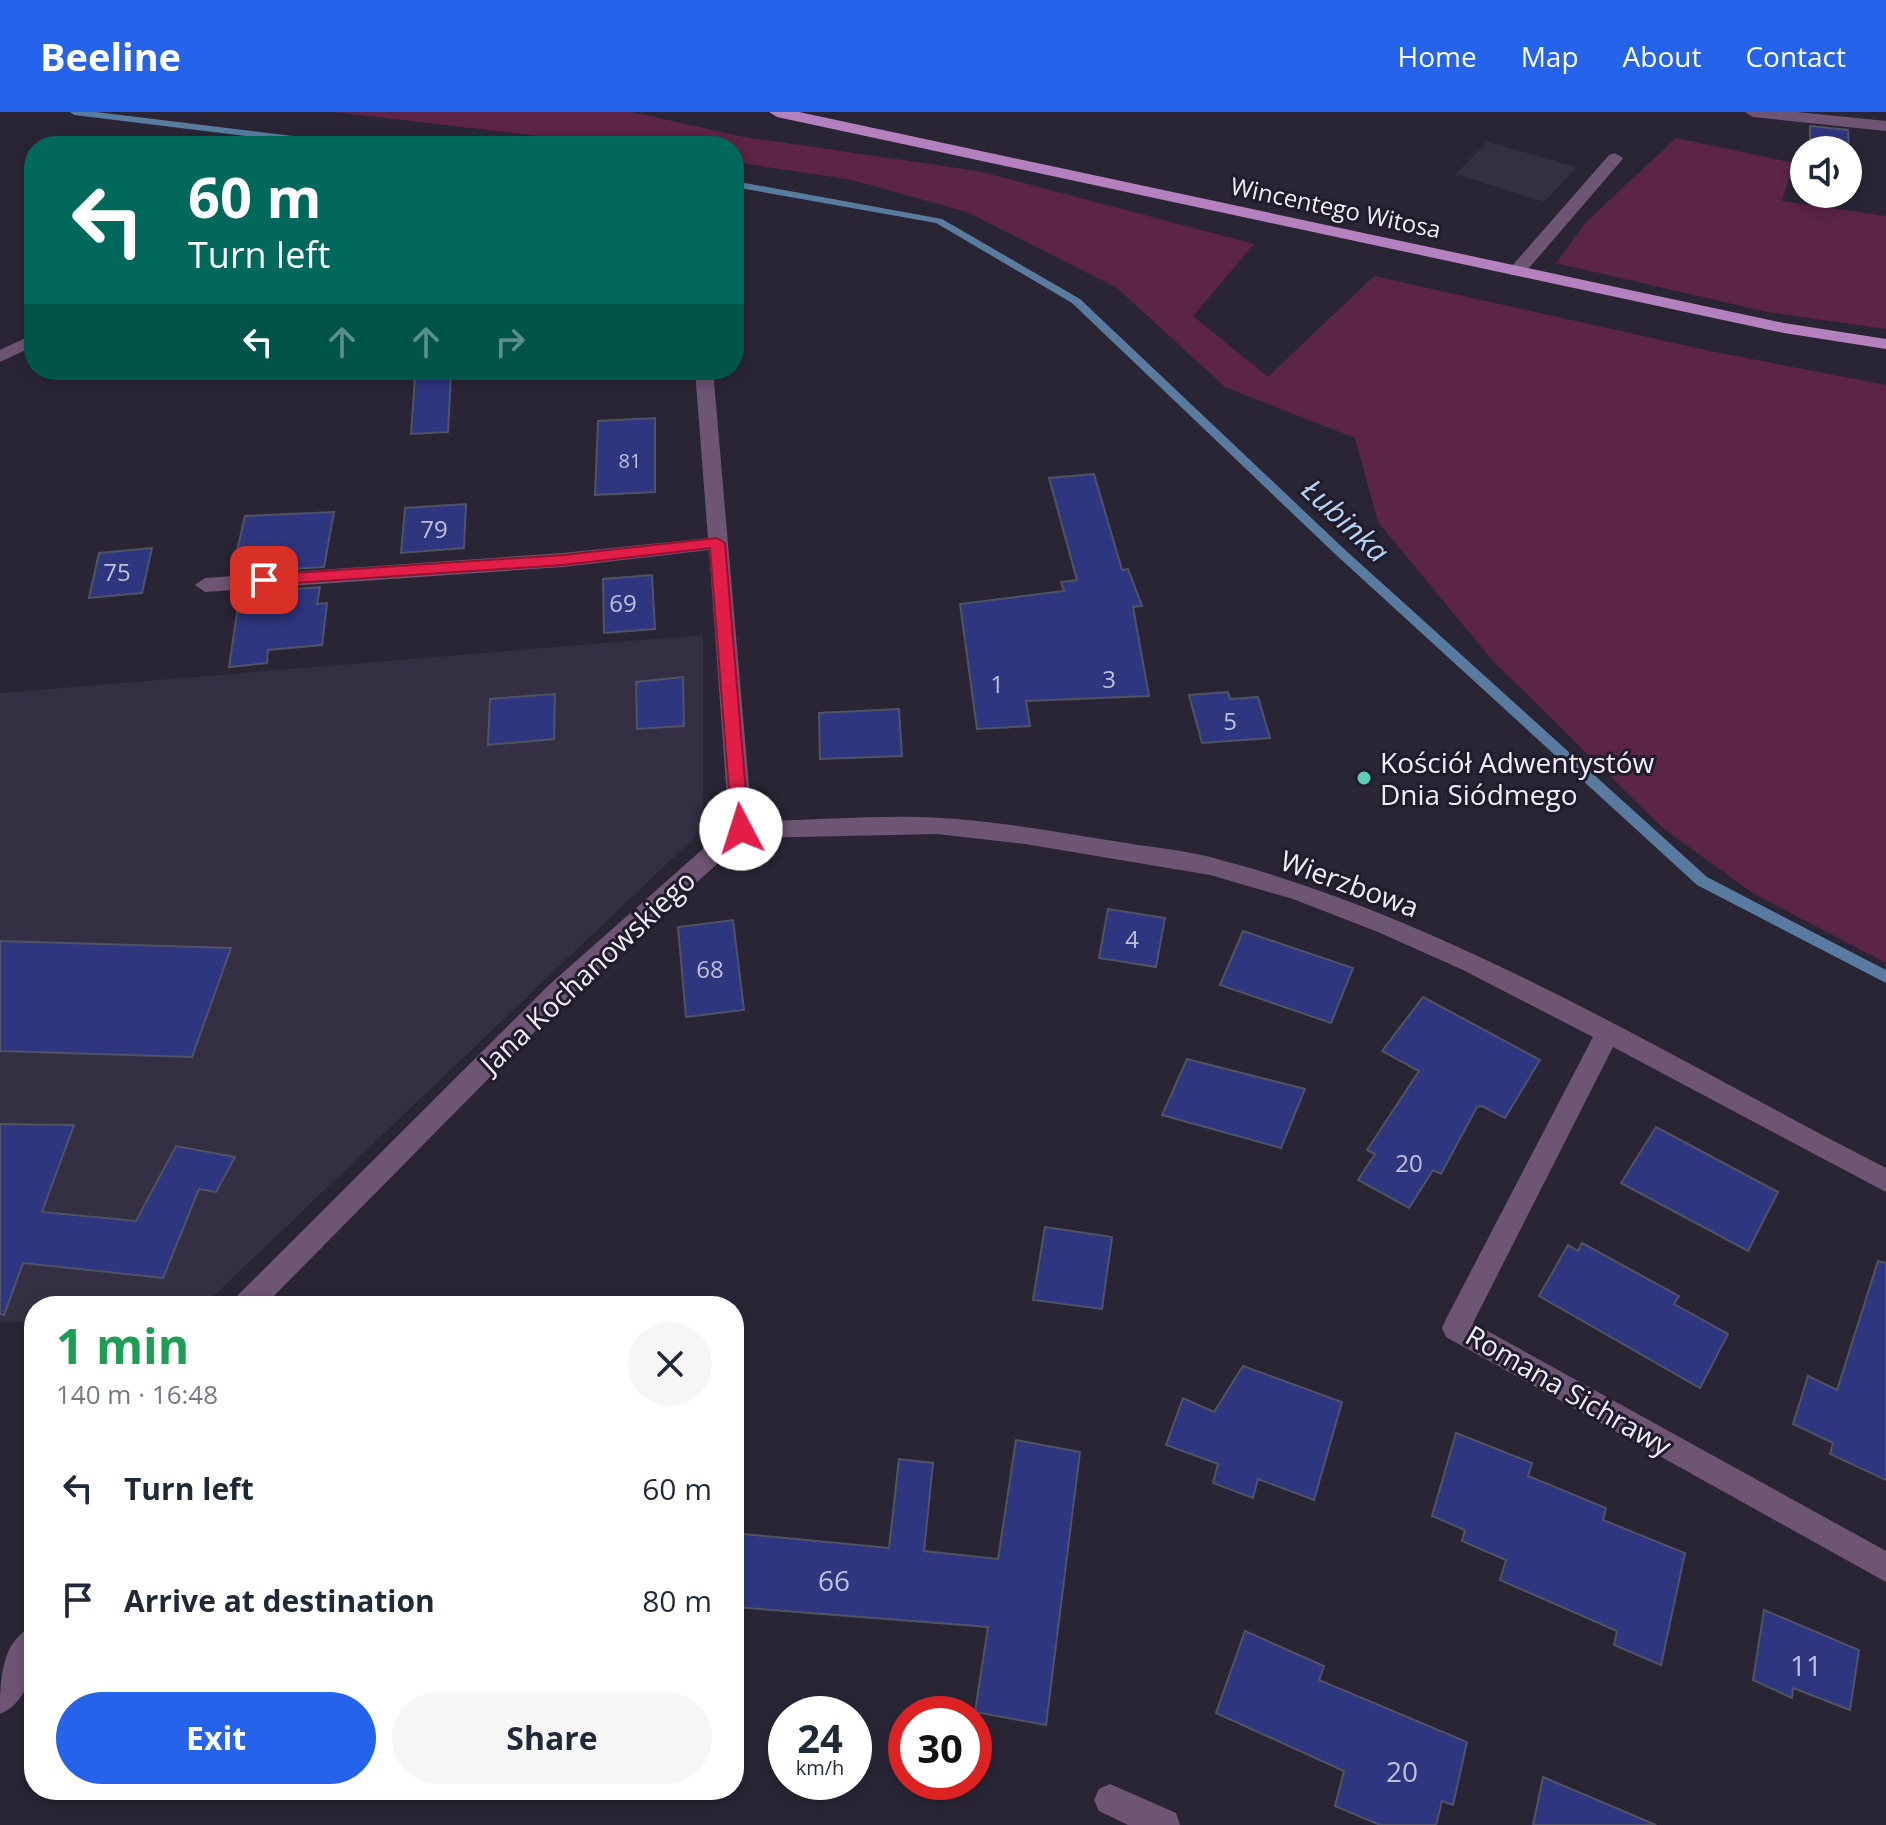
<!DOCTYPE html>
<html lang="en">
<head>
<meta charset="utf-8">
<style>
  :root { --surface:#fff; --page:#f6f6f7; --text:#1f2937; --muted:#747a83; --accent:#2563eb }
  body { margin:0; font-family:"Open Sans",sans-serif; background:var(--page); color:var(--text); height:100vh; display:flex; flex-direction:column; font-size:30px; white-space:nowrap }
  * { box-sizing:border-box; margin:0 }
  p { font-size:26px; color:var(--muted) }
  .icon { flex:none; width:44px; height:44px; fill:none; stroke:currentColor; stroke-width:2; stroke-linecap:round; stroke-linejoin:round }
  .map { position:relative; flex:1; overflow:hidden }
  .details { position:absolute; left:24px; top:1184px; width:720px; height:504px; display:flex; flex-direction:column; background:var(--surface); border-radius:32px; box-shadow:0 4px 12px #0003 }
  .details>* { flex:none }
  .guide { position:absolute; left:24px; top:24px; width:720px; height:244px; border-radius:32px; box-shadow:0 4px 12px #0003; background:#00695c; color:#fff; overflow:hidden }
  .fabs { position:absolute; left:1790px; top:24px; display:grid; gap:16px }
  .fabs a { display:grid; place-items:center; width:72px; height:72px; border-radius:50%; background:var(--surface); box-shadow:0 4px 12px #0003; font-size:40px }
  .speed { position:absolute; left:768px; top:1584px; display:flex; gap:16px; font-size:40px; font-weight:700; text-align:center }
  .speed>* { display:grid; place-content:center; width:104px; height:104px; border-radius:50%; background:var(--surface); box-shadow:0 4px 12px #0003; line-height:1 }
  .speed small { font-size:20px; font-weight:400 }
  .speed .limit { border:12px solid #d22; background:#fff; color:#111 }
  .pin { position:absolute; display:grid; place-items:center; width:68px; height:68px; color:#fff; margin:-34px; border-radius:16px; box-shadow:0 4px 12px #0006 }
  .me { position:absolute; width:88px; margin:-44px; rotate:355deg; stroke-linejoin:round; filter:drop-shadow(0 0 6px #0008) }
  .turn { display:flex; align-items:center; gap:28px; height:168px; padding:0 32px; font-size:36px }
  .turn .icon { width:104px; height:104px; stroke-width:2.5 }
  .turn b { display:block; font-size:56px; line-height:68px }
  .lanes { display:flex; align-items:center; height:76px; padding:0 32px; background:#0003; justify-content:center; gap:40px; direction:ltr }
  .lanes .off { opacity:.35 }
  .round { display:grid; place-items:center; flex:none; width:84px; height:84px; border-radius:42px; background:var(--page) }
  .headline { display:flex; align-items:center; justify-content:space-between; height:136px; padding:0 32px }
  h1 { font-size:48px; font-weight:700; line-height:60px; color:#1e9e55 }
  .primary-button { display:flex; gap:16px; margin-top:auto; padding:16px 32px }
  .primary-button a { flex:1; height:92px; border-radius:48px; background:var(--accent); color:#fff; font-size:32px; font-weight:700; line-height:92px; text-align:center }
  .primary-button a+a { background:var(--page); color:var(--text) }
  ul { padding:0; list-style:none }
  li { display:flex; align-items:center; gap:24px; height:112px; padding:0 32px }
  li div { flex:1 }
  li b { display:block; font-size:30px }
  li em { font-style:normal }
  header { display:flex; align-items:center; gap:48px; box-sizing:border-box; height:112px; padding:0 40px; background:var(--accent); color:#fff }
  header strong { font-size:38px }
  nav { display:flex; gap:44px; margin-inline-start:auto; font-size:28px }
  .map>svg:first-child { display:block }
  .built { fill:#352f44 }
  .green { fill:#5c2446 }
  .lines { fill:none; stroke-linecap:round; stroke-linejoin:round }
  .stream { fill:#597ba0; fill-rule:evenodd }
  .building { fill:#2e367f; stroke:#4f5364; stroke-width:2 }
  .minor { fill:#6e5573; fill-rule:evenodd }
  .major { fill:#b480bd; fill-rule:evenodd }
  .route { fill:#e11d48; stroke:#92132f; stroke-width:2 }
  .poi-dot { fill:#5ccebb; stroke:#201c2b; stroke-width:3 }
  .labels { text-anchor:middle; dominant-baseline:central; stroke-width:6; stroke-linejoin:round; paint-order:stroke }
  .far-number-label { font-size:20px; fill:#c0bfda }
  .far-street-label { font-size:24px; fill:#f0edf8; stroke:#201c2b }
  .number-label { font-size:24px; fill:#c0bfda }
  .poi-label { font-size:28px; fill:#f0edf8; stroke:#201c2b; text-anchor:start }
  .street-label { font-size:28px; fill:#f0edf8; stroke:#201c2b }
  .near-number-label { font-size:28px; fill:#c0bfda }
  .water-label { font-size:30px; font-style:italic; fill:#b3d3f7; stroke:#201c2b }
</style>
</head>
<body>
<header>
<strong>Beeline</strong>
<nav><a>Home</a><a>Map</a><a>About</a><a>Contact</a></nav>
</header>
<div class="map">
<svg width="1886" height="1713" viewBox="0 0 1886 1713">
  <rect width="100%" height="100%" fill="#2a2535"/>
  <!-- built -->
  <path class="built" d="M1487,30L1577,55L1544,90L1456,62Z
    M703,523V717L203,1194H34V1210H0V581Z"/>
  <!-- green -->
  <path class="green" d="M334,0H632L744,25L978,59L1254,132L1193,204L1268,265L1374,164L1710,239L1886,273V851L1754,782L1664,717L1493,549L1378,410L1355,326L1225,275L1117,176L967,100L852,68L734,50V34H625Z
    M1676,26L1794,51L1782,89L1886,104V217L1767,200L1556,151L1586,110Z"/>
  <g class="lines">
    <!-- stream -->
    <path class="stream" d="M70,0H96L351,31L356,34H329L74,3Z
      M734,69L942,107L1080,187L1342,435L1707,765L1886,858V871L1697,773L1334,441L1072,191L936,111L734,75Z"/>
  </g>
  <!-- building -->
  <path class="building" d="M1810,14L1848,18L1849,38H1810Z
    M451,263L448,320L411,322L415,265Z
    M655,306V380L595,383L598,309Z
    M1094,362L1122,458L1128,457L1142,494L1133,495L1149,584L1026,589L1030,614L977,617L960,492L1064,479L1061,470L1077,468L1049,366Z
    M466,392L464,436L401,441L405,396Z
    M334,400L324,455L243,460L245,442L236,443L245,404Z
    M152,436L142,481L89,486L99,441Z
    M652,463L655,517L604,521L603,467Z
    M320,475L317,492L327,491L322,533L268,538L267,551L229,555L240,481Z
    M683,565L684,614L637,617L636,570Z
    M1228,580L1230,587L1258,585L1270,626L1202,631L1189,583Z
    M555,582L554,627L488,633L490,587Z
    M899,597L902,644L820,647L819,601Z
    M1108,797L1165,806L1156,855L1099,846Z
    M733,808L744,898L686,905L678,815Z
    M1243,819L1353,856L1331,911L1220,873Z
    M0,829L231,836L192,945L0,939Z
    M1423,885L1540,948L1505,1006L1482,994L1477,995L1441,1062L1433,1058L1409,1096L1358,1068L1375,1042L1367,1038L1419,959L1382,939Z
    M1187,947L1305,977L1281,1036L1162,1003Z
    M0,1012L74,1013L42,1100L136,1109L176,1034L235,1045L216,1080L199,1077L163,1166L23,1151L4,1203L0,1202Z
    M1656,1015L1778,1080L1748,1139L1621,1071Z
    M1045,1115L1112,1125L1102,1197L1033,1188Z
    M1582,1131L1679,1184L1674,1192L1728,1222L1700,1276L1539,1184L1568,1133L1578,1139Z
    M1878,1149L1886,1151V1368L1830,1342L1833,1331L1793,1312L1808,1264L1837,1278Z
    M1243,1254L1342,1290L1314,1388L1258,1367L1253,1386L1213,1371L1218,1352L1166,1333L1183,1286L1214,1300Z
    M1456,1321L1532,1351L1528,1364L1606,1396L1603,1408L1685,1441L1661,1553L1614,1533L1617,1519L1500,1468L1506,1448L1462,1429L1465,1418L1432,1404Z
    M1016,1328L1080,1340L1046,1613L975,1600L988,1515L734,1495V1421L889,1436L899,1347L933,1351L924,1439L998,1447Z
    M1764,1498L1859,1538L1850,1598L1793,1576L1792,1586L1753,1568Z
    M1245,1519L1324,1554L1319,1568L1467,1630L1453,1693L1442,1689L1436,1713H1380L1335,1694L1344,1659L1216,1601Z
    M1543,1665L1656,1713H1533Z"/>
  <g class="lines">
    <!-- minor -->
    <path class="minor" d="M1745,0H1797L1886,9V19L1753,5Z
      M1615,41L1623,46L1621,49L1523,163H1511L1509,159L1511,155L1609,43Z
      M34,222V234L0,250V238Z
      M695,258H713L752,709C806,709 861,704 915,705C982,706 1048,719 1114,729C1146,735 1178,737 1210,745C1452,808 1665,943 1886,1056V1080L1613,935L1473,1211L1886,1439V1470L1446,1225L1442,1216L1446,1207L1593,925L1463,858L1378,820L1293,787L1210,763L1025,732L937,722L746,726L568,886L264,1194H232L236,1185L550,872L729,714L709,438L563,455L205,480L195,473L205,466L563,441L708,426Z
      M34,1514C34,1545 34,1588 0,1602C0,1571 0,1528 34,1514Z
      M1110,1672L1176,1701L1180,1713H1128L1099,1699L1094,1688L1099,1677Z"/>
    <!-- major -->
    <path class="major" d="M769,0H799L1784,211L1886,227V237L1784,221L777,5Z"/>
  </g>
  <!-- route -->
  <path class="route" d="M717,426L725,431L749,717L741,723L732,717L710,436L563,453L264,473L257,468L264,463L563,443Z"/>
  <!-- markers -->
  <circle class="poi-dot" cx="1364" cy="666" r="8"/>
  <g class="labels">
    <!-- far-number labels -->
    <g class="far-number-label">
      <text x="630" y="348">81</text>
    </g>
    <!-- far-street labels -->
    <g class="far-street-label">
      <text transform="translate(1336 95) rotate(12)">Wincentego Witosa</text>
    </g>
    <!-- number labels -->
    <g class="number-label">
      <text x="434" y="416">79</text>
      <text x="117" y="459">75</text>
      <text x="623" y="490">69</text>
      <text x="1109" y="566">3</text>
      <text x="997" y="571">1</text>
      <text x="1230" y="608">5</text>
      <text x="1132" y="826">4</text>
      <text x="710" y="856">68</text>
      <text x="1409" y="1050">20</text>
    </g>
    <!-- poi labels -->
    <g class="poi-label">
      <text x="1380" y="650">Kościół Adwentystów<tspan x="1380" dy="32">Dnia Siódmego</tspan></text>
    </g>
    <!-- street labels -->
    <g class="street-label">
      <text transform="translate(1350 771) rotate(20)">Wierzbowa</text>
      <text transform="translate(587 859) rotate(-43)">Jana Kochanowskiego</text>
      <text transform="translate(1569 1278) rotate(30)">Romana Sichrawy</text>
    </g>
    <!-- near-number labels -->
    <g class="near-number-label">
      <text x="834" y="1468">66</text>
      <text x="1806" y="1553">11</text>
      <text x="1402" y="1659">20</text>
    </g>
    <!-- water labels -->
    <g class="water-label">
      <text transform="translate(1346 408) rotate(43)">Łubinka</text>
    </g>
  </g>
</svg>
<div class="fabs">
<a><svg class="icon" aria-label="sound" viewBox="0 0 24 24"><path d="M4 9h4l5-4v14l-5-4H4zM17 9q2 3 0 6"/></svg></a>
</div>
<div class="speed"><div>24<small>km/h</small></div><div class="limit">30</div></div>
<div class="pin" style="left:264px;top:468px;background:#d93025"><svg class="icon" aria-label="arrive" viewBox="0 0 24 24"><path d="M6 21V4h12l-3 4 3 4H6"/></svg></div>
<svg class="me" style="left:741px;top:717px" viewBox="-20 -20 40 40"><circle r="19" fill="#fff"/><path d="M0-13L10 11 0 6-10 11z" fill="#e11d48"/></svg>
<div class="guide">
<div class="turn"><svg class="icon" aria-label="left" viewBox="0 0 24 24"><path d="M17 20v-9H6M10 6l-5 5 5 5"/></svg><div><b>60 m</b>Turn left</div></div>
<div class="lanes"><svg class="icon" aria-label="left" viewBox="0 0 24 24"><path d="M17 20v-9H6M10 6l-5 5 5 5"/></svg><svg class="icon off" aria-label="ahead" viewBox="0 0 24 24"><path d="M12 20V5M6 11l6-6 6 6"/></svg><svg class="icon off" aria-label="ahead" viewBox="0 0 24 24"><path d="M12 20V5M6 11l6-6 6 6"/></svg><svg class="icon off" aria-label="right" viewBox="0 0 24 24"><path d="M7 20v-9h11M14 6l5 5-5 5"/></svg></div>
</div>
<section class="details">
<div class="headline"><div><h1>1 min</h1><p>140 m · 16:48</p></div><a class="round"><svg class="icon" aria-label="close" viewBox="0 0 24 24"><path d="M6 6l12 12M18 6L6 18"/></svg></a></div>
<ul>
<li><svg class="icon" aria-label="left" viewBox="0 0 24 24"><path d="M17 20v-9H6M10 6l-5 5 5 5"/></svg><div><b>Turn left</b></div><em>60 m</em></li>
<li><svg class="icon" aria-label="arrive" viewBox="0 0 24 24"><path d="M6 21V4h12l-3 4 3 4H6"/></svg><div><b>Arrive at destination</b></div><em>80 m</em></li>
</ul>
<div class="primary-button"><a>Exit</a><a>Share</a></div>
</section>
</div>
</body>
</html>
